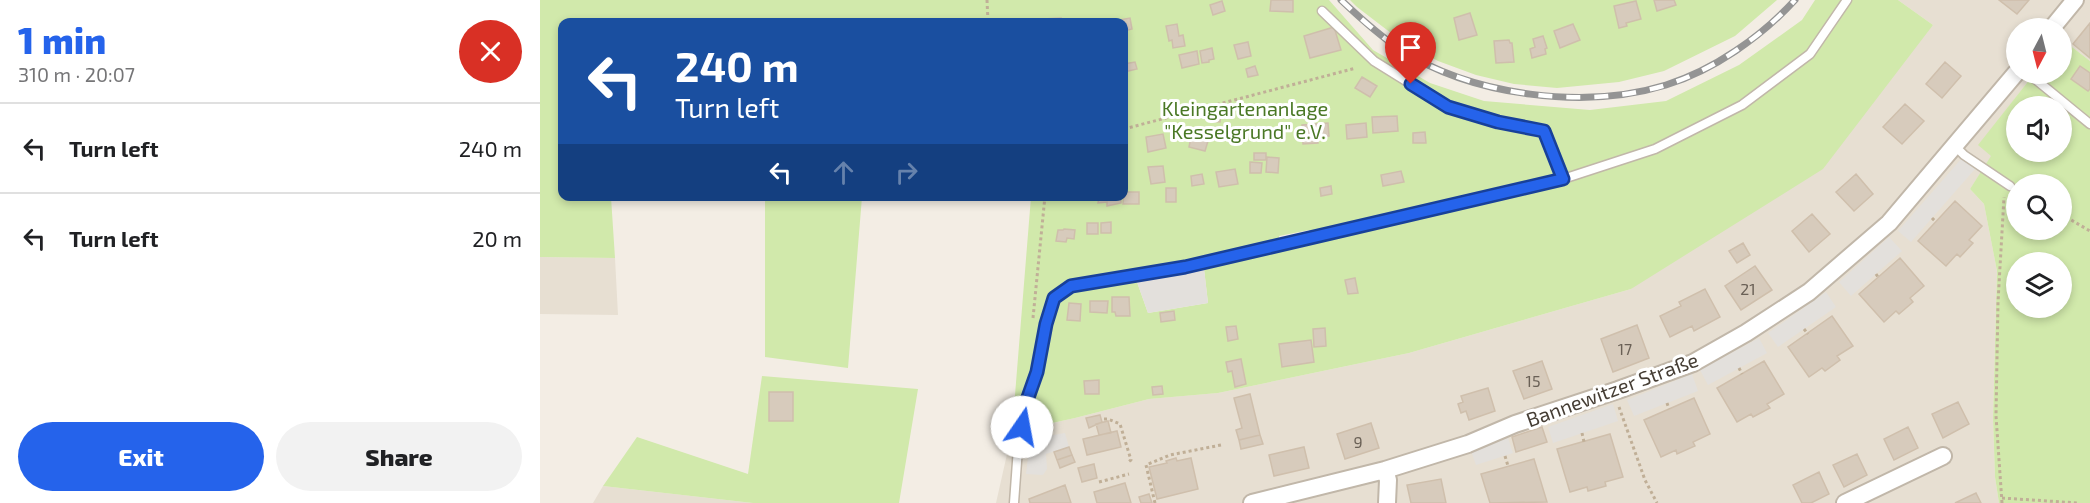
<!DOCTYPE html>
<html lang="en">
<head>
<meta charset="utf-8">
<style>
  :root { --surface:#fff; --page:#f2f2f2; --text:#202124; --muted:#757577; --line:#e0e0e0; --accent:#2563eb }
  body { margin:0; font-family:"Exo 2",sans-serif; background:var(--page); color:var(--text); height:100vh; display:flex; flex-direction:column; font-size:22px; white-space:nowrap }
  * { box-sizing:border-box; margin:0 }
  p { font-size:20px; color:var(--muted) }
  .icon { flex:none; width:33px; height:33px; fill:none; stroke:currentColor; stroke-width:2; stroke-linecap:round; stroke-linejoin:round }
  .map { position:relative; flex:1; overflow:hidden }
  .panel { display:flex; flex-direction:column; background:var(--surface); width:540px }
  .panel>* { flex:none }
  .top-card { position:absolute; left:18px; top:18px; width:570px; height:183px; border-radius:12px; box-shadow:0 3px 9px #0003; background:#1a4fa0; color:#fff; overflow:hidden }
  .needle { width:39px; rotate:187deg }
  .buttons { position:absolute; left:1466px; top:18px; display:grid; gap:12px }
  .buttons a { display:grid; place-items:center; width:66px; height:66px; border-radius:50%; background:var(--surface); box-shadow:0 3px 9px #0003; font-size:30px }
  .pin { position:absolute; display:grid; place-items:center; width:51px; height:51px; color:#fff; margin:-62px -26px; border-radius:50% 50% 50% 0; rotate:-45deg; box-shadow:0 0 6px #0007 }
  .pin .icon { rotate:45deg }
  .me { position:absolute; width:66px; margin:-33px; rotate:12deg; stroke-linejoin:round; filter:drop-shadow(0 0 4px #0008) }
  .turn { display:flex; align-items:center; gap:21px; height:126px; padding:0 18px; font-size:27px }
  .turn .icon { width:78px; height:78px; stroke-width:2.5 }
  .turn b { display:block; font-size:42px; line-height:51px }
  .lanes { display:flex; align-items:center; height:57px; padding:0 18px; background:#0003; justify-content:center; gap:30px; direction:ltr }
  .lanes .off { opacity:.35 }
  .round { display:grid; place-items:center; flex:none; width:63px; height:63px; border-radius:32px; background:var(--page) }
  .head { display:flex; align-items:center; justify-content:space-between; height:102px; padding:0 18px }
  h1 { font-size:36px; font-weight:800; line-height:45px; color:var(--accent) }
  .primary-button { display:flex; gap:12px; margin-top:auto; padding:12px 18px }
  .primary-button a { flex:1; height:69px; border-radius:36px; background:var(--accent); color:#fff; font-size:24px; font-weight:800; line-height:69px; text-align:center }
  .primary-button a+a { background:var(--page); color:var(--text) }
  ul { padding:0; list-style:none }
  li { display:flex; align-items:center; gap:18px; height:90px; padding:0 18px; border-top:2px solid var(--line) }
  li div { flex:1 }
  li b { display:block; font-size:22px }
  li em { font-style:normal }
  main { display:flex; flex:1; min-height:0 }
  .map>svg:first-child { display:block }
  .residential { fill:#e7dfd2 }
  .green { fill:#d1e9ab; fill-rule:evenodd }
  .parking { fill:#e3e0dc }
  .building { fill:#d7cbbc; stroke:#cfbfac; stroke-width:1.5 }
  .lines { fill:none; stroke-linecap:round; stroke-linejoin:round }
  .lane-casing { stroke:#c1b7a9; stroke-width:11 }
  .street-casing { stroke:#c1b7a9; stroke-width:20 }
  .path { stroke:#c0af97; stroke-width:3; stroke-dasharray:3 3; stroke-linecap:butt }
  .lane { stroke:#fff; stroke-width:8 }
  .street { stroke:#fff; stroke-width:16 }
  .rail-casing { stroke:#949494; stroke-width:7 }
  .rail { stroke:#fff; stroke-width:4.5; stroke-dasharray:14; stroke-linecap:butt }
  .route-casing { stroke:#184099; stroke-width:15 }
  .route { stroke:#2563eb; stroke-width:10 }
  .labels { text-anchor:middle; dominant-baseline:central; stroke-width:6; stroke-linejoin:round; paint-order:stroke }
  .number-label { font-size:16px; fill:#6a6056 }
  .park-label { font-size:20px; fill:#4a7825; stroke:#fff }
  .street-label { font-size:20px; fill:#453d34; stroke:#fff }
</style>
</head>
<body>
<main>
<section class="panel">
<div class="head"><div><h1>1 min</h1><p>310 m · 20:07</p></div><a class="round" style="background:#d93025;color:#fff"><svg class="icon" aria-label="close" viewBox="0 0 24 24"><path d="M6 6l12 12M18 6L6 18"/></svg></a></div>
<ul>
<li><svg class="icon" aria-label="left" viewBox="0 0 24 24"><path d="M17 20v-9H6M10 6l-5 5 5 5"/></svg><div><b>Turn left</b></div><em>240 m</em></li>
<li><svg class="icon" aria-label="left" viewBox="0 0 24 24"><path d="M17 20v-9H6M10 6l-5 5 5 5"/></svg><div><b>Turn left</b></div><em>20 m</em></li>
</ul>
<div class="primary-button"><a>Exit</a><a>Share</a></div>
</section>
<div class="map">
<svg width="1550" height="503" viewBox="0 0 1550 503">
  <rect width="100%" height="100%" fill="#f3ede4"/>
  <!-- residential -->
  <path class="residential" d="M1358,0H1550V61L1523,40L1521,42V28H1476V74H1494L1439,145L1452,156L1430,189L1444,204L1457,271L1453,418L1455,477L1459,503H456L472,432L535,418L609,399L678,393L869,353L1091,289L1393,25Z
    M0,257L75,258L78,315L0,314Z
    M63,486L213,503H53Z"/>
  <!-- green -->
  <path class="green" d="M0,0H789L833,50L890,83L944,101L1050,110L1126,101L1199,65L1262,20L1275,0H1358L1393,25L1283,169L1091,289L869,353L678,393L609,399L535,418L472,432L491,197L584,196V22H22V196L71,197L75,258L0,257ZM769,230L767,246L739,252V236ZM664,269L668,303L608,313L597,282Z
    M810,0H1237L1195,36L1124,71L1079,82L1017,88L974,84L936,75L898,61L864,43L817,7Z
    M1523,40L1550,61V503H1459L1455,477L1453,418L1457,271L1444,204L1430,189L1451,156L1438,145L1494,74H1521V42ZM1476,106H1521V152H1476ZM1476,184H1521V230H1476ZM1476,262H1521V308H1476Z
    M225,197H322L308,368L225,357Z
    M222,376L378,389L359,503H213L63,486L97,437L208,474Z"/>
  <!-- parking -->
  <path class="parking" d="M1422,158L1435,169L1371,242L1358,231Z
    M1349,237L1362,251L1311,296L1299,282Z
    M664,268L668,303L608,313L597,282Z
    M1286,292L1296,307L1238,347L1228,333Z
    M1219,338L1227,353L1168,385L1160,370Z
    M1152,374L1158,391L1094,416L1087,400Z
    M1073,404L1078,421L1013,443L1008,427Z
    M525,433L529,447L506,454L507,469L503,475L486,474L490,439Z
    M968,438L973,453L936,465L931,451Z"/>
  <!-- building -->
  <path class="building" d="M731,0H753V12L730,11Z
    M1114,0H1134L1136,5L1117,11Z
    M1459,0H1489L1477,14Z
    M682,1L685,11L673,15L670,5Z
    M1096,1L1101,19L1086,23L1087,26L1079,28L1074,6Z
    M930,13L937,35L919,40L914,18Z
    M521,18V21L549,22H493L503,21V19Z
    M590,18L592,29L584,31V22H580L579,20Z
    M1550,23V58L1533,44Z
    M637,24L639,36L643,35L645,46L633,48L632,40L629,41L626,26Z
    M1033,24L1040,40L1020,48L1014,31Z
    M794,27L801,50L770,58L764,36Z
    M1003,36L1007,48L1005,49L1006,54L992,58L990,49L995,47L993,39Z
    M969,40L970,43H972L974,62L956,63L954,41Z
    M708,42L711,56L698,59L694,45Z
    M672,48L674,59L669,60V62L662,63L660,51Z
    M657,51L659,64L642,68L639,55Z
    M595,62L597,69L584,72V64Z
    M1405,62L1421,76L1402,98L1386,84Z
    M715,66L718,75L708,77L706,69Z
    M1540,66L1550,73V89L1548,91L1531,79Z
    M822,77L837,86L830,97L815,88Z
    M1365,104L1384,121L1362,144L1343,127Z
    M670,111L681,112L680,122L669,121Z
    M857,116L858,131L833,133L832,117Z
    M788,123L789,136L777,137L778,143L763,144L762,125Z
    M826,123L827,137L807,139L806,125Z
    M885,132L886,143H873V133Z
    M623,134L626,148L608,152L606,137Z
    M651,137L668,141L665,151L649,147Z
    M714,153H726V160H714Z
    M727,157L739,158L738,173L726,172Z
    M710,162L722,163L721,173H710Z
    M623,166L625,182L611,184L608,167Z
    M695,169L698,184L679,187L676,172Z
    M861,171L864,182L843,186L841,175Z
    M662,174L664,184L652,186L651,176Z
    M1316,174L1333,194L1314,211L1296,192Z
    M791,186L792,194L781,196L780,188Z
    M626,188H636V202H626Z
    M584,192H599V204H583Z
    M581,196V203L567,206V202L558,203L559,197Z
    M1415,201L1442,226L1429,240L1433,243L1420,257L1417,254L1406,266L1378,241Z
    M1272,214L1290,234L1269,252L1252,231Z
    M571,222V233H561V223Z
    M547,223H558V234H547Z
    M524,229L535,230L534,239L527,238L526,242L516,241L518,230H523Z
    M1203,243L1210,255L1197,263L1189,251Z
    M1360,258L1384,286L1370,298L1373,302L1359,314L1356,311L1344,322L1319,294Z
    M1215,266L1232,290L1201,310L1185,286Z
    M815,278L818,293L808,294L805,280Z
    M1165,289L1180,317L1154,331L1152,326L1130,337L1120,316L1141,306L1139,302Z
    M572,297H589L590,316H576L575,312H572Z
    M550,301H568L567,313L550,312Z
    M529,303L541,304L540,321L527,320Z
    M634,311L635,320L621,322L620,313Z
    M1292,316L1313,346L1297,356L1300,360L1285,371L1282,368L1269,377L1248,347Z
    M1097,325L1109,358L1073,372L1061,339Z
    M696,326L698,339L688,341L686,327Z
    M785,328L786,346L774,347L773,329Z
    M771,340L774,362L742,367L739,344Z
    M701,359L706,384L695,387L692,371L688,372L686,362Z
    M1002,361L1012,389L984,399L973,371Z
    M1224,361L1244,394L1227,404L1230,408L1213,417L1211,414L1197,422L1177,388Z
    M559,380V394H545L544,381Z
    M622,386L623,394L613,395L612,387Z
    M948,388L955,411L929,420L926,411L921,413L918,404L923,402L921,396Z
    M229,392H253V421H229Z
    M710,394L720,435L699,440L696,430L702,428L694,398Z
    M1154,398L1170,434L1153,442L1155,446L1137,454L1136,450L1121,457L1104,420Z
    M1418,402L1429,424L1403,438L1392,414Z
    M560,415L562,422L549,428L546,418Z
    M568,421L571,433L559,435L556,424Z
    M831,423L839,448L805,459L797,434Z
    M1002,427L1007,442L976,452L972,437Z
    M1368,427L1378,448L1354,460L1344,439Z
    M577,431L581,447L547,455L543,439Z
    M1070,434L1083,477L1065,482L1066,486L1048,491L1047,487L1030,492L1017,449Z
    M720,435L723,444L701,449L699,440Z
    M529,447L532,455L517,460L514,452Z
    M764,447L769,468L734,476L729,455Z
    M1317,454L1327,475L1304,487L1293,465Z
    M532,455L535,462L520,468L517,460Z
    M636,458L637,461L651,458L658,489L617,499L609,467L627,463L626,461Z
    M994,459L1007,502L950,503L941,474Z
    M554,464L557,478L542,482L538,468Z
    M1279,472L1289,494L1271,503H1262L1253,485Z
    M901,479L906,503H871L867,485Z
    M585,483L591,503H557L554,492Z
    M525,485L531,503H490L489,499Z
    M1436,493L1441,503H1415Z
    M609,494L612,503H601L599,497Z"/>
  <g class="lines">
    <!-- lane casing -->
    <g class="lane-casing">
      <path id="lane" d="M1489,74L1550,124
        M1414,145L1424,155L1470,186
        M1023,179L1115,149L1202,105L1270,54L1307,0
        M474,503L478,448L485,406L497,372L506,324L514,298L532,287L645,267L1023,179L1004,131L958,122L908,107L834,61L782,11"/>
    </g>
    <!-- street casing -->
    <g class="street-casing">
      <path id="street" d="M1512,28L1535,0
        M845,470L848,480L847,503
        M712,503L845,470L928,444L975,424L1078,390L1153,363L1206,333L1269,292L1349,223L1476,73
        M1305,503L1403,456"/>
    </g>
    <!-- path -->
    <path class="path" d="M447,0L448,22
      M584,129L816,68
      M1521,214L1550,231
      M1392,218L1396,222
      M1336,274L1338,277
      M493,318L505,196
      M1264,329L1268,334
      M1199,368L1202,374
      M1127,403L1129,409
      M1079,407L1105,480L1117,503
      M564,419H568L580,424L591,460L587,463
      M1042,433L1044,442
      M965,456L968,466
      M559,482L589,474
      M1462,498L1538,503
      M615,503L606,465L630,455L681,445
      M1462,503L1456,416L1458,302L1464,197"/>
    <!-- lane -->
    <use href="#lane" class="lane"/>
    <!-- street -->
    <use href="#street" class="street"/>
    <!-- rail casing -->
    <g class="rail-casing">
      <path id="rail" d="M801,0C820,18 840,36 861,50C933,96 1045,110 1126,85C1174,70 1221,37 1255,0"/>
    </g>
    <!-- rail -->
    <use href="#rail" class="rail"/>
  </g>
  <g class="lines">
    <!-- route casing -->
    <g class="route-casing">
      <path id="route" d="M482,427L485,406L497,372L506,324L514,298L531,286L645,267L1023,179L1004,131L958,122L908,107L871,84"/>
    </g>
    <!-- route -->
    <use href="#route" class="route"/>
  </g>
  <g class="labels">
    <!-- number labels -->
    <g class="number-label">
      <text x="1208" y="288">21</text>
      <text x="1085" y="348">17</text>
      <text x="993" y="380">15</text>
      <text x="818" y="441">9</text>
    </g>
    <!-- park labels -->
    <g class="park-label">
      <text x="705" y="108">Kleingartenanlage<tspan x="705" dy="23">"Kesselgrund" e.V.</tspan></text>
    </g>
    <!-- street labels -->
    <g class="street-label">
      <text transform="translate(1072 389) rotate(-20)">Bannewitzer Straße</text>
    </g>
  </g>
</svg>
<div class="buttons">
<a><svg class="needle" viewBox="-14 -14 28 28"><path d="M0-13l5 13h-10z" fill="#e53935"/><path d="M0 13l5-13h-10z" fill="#757577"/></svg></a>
<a><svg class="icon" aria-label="sound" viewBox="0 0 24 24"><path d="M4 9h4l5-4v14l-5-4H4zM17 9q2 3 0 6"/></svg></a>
<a><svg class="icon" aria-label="search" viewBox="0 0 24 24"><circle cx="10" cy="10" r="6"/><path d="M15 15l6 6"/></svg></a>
<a><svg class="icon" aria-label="layers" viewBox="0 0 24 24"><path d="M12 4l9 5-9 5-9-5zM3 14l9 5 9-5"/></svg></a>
</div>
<div class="pin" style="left:871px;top:84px;background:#d93025"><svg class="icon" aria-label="arrive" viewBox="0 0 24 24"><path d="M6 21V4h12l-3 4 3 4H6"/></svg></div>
<svg class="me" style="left:482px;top:427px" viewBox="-20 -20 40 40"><circle r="19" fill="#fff"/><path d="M0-13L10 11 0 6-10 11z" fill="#2563eb"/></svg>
<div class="top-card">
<div class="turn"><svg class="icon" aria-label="left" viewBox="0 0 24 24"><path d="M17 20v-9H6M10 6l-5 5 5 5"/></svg><div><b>240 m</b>Turn left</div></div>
<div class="lanes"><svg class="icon" aria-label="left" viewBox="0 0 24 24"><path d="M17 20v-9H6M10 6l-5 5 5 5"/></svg><svg class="icon off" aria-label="ahead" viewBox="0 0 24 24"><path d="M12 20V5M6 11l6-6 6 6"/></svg><svg class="icon off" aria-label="right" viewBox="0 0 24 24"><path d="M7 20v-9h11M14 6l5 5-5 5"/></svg></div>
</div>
</div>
</main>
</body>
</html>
